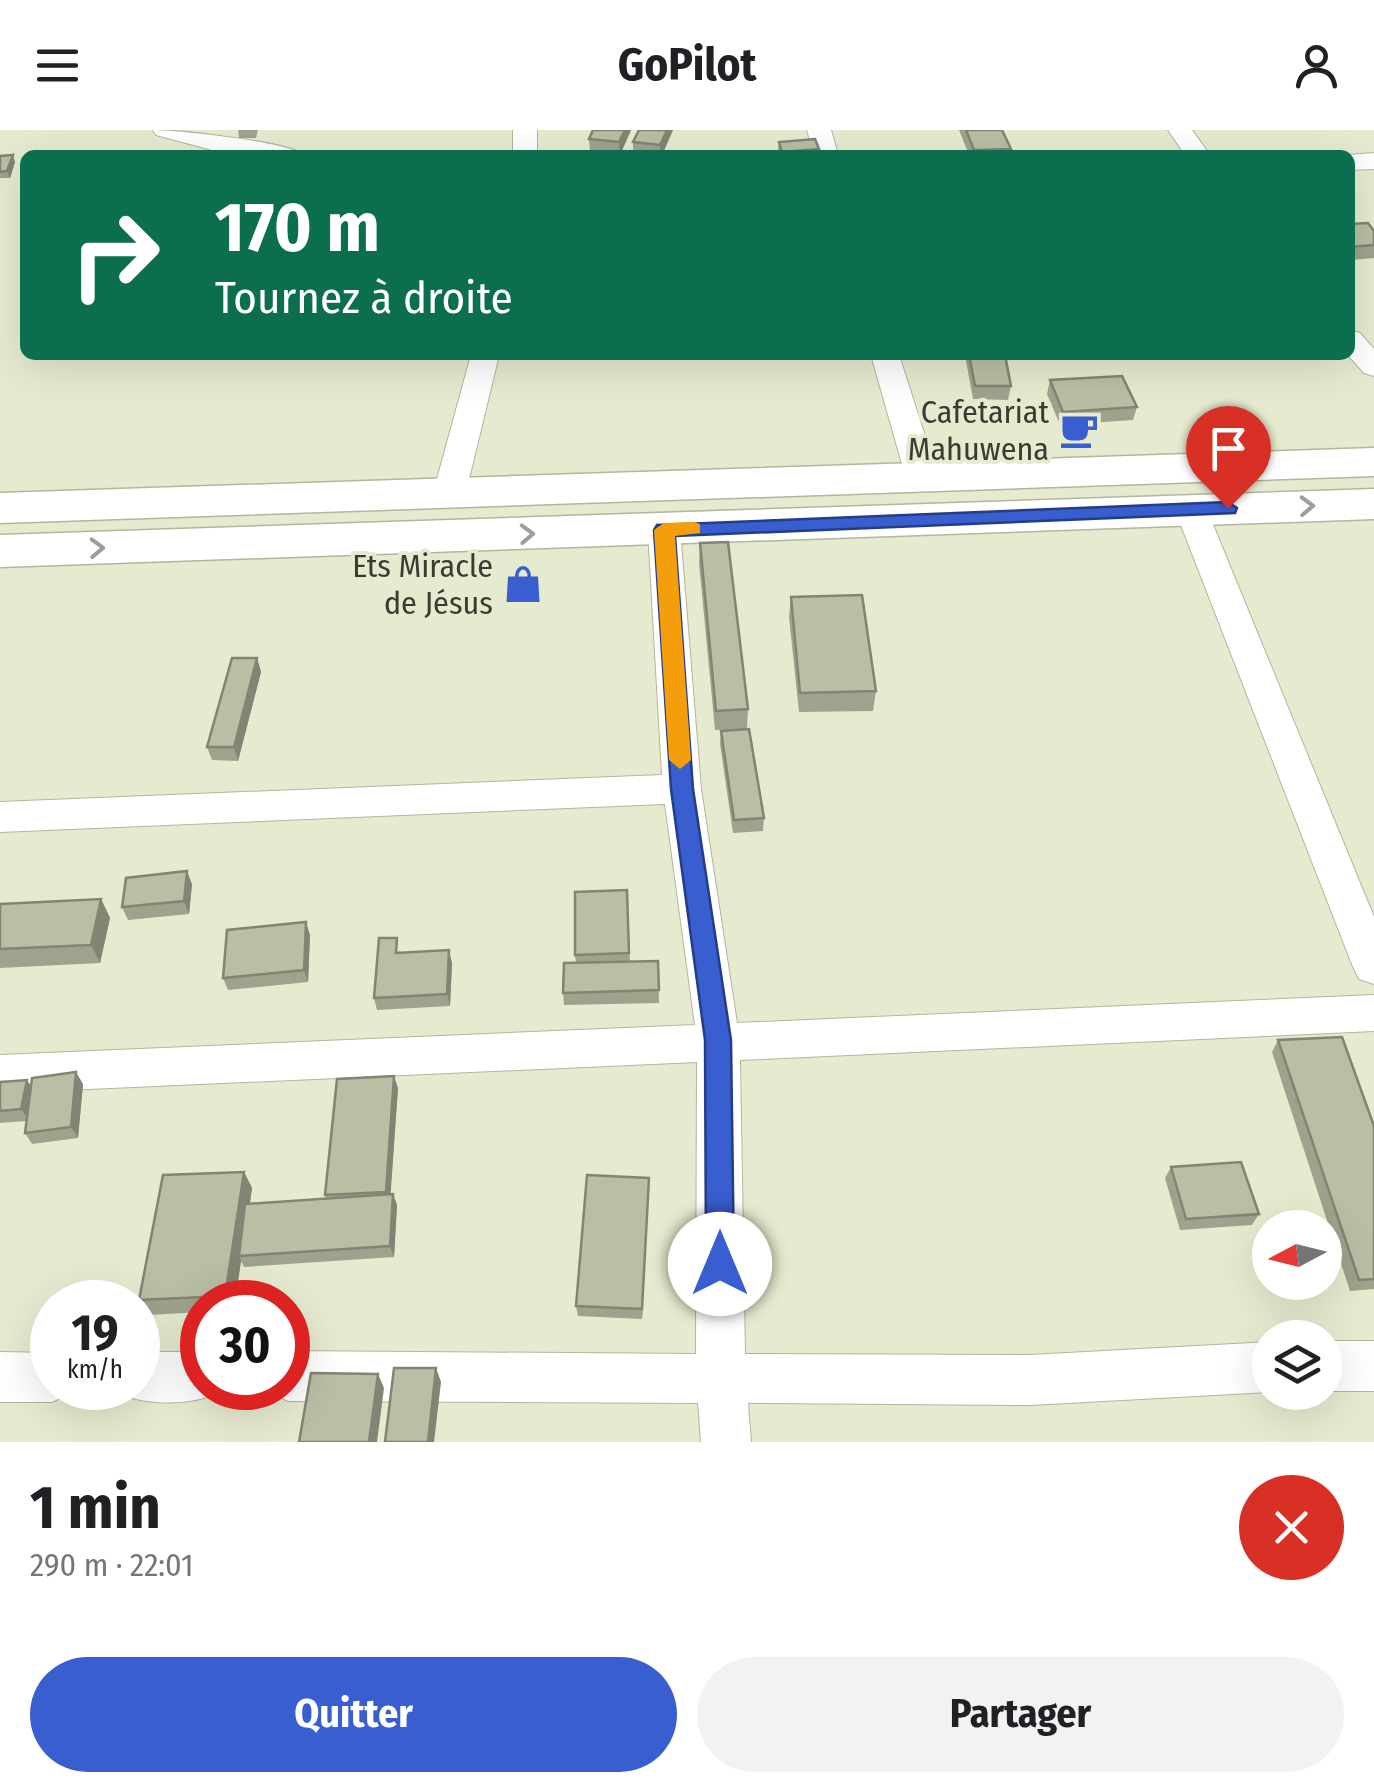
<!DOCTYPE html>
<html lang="fr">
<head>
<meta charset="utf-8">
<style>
  :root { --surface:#fff; --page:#f2f2f2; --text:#202124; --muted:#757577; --accent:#385ecf }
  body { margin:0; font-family:"Fira Sans Condensed",sans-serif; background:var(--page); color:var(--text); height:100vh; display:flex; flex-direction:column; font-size:38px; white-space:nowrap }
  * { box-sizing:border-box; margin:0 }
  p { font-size:32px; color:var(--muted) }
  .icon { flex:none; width:55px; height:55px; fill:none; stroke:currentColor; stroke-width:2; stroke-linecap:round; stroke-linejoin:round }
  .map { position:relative; height:1312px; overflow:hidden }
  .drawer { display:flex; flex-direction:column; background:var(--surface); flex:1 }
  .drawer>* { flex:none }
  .hud { position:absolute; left:20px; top:20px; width:1335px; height:210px; border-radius:15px; box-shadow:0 10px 40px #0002; background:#0b6e4f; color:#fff; overflow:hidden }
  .needle { width:65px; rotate:263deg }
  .controls { position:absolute; left:1252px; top:1080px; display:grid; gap:20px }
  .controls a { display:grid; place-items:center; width:90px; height:90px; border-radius:50%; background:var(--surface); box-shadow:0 10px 40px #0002; font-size:50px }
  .speed { position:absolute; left:30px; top:1150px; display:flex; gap:20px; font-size:50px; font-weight:700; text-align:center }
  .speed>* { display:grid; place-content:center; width:130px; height:130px; border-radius:50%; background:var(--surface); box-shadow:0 10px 40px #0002; line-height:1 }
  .speed small { font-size:25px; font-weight:400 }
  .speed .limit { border:15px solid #d22; background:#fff; color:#111 }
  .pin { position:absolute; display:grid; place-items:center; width:85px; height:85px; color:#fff; margin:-102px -42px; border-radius:50% 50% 50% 0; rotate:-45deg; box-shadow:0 0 10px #0007 }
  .pin .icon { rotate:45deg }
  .me { position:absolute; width:110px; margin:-55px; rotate:0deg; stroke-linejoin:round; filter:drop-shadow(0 0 8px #0008) }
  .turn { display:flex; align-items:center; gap:35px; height:210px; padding:0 30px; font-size:45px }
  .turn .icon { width:130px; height:130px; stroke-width:2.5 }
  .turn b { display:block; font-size:70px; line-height:85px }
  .round { display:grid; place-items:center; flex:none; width:105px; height:105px; border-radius:52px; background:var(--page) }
  .overview { display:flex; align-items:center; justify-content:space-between; height:170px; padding:0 30px }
  h1 { font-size:60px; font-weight:700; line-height:75px }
  .action { display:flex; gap:20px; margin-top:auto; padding:20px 30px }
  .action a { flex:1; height:115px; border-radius:60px; background:var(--accent); color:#fff; font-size:40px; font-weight:700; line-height:115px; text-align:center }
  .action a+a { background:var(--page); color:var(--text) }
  header { display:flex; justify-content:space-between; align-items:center; height:130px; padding:0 30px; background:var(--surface); font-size:45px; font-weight:700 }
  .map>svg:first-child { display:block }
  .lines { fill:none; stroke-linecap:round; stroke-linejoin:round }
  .minor-casing { stroke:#b1b69c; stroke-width:2 }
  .highway-casing { stroke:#b1b69c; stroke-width:3 }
  .minor { fill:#fff; fill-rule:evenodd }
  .highway { fill:#fff; fill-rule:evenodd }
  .wall { fill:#9fa38d }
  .shaded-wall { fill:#828573 }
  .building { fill:#b9bea4; stroke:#828573; stroke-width:2.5 }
  .oneway { stroke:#9c9e98 }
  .route { fill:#385ecf; stroke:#243d87; stroke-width:2.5 }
  .slow { fill:#f59e0b }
  .labels { text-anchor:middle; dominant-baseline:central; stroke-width:8; stroke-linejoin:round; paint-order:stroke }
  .poi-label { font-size:32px; fill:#3a3c32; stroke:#e6ebd0; text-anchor:end }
</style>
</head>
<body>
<header><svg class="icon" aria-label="menu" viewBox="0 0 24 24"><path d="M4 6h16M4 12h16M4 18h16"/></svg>GoPilot<svg class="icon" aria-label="person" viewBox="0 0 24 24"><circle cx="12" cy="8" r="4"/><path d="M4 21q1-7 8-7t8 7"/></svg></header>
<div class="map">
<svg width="1374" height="1312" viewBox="0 0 1374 1312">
  <rect width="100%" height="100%" fill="#e6ebd0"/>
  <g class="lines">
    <!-- minor casing -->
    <g class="minor-casing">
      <path id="minor" d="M153,0C176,0 292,12 303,25L227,24L156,5Z
        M513,0H537V25H513Z
        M807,0H831L838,25H814Z
        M1168,0H1192L1210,25H1185Z
        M1374,23V39L1350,40L1348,25Z
        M1350,200L1360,203L1374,219V246L1364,243L1348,225Z
        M471,225H499L469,349L464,356H442L437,349Z
        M871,225H899L934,334L929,341H907L902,334Z
        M1191,370L1202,373L1207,380L1374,787V854L1359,849L1353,837L1175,380L1180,373Z
        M664,389L675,392L680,400L701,659L737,893L1374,865V901L740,930L745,1224L1030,1225L1270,1212V1262L1030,1275L748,1273L751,1312H701L698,1273L288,1271L271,1263L268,1258H288V1221L696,1224L697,932L0,963V925L695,895L665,674L0,702V672L662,645L648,400L653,392Z
        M1325,1211H1374V1261H1325Z
        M0,1222L52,1223V1258H72L69,1264L52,1272H0Z
        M138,1222H202V1258H222L219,1263C191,1275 149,1276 121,1264L118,1258H138Z"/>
    </g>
    <!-- highway casing -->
    <g class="highway-casing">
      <path id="highway" d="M1374,318V346L0,393V363Z
        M1374,359V389L0,437V405Z"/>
    </g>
    <!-- minor -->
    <use href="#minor" class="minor"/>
    <!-- highway -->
    <use href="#highway" class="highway"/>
  </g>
  <!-- wall -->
  <path class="wall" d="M238,0H258L256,8H239Z
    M631,0L620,25L590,22L589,9Z
    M639,0H673L662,25H633V12Z
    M959,0H1002L1011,19L1010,25H969Z
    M779,12L819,19L818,25H781L778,19Z
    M0,26L15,32L10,48H0Z
    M1350,94L1374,101V128L1350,130Z
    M967,225H1005L1011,256L1008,270L973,269L966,231Z
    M1050,250L1137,277L1133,290L1060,295L1047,264Z
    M700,413L748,579L747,599L715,600L699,433Z
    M791,467L876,561L873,581L799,582L789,487Z
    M257,528L261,542L238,631L212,630L207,617Z
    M721,601L764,688L763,701L733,703L720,614Z
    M192,754L189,784L128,790L122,777Z
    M627,760L630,831H658L659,873L564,875L563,863L576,833L575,825Z
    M101,769L110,788L100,833L0,838V774Z
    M310,805L308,852L228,860L223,848Z
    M400,820V823L452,833L450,876L377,880L374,868Z
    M1278,910L1374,996V1159L1350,1161L1272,922Z
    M27,950L31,956L83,954L78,1008L32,1014L25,1003L26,991L0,993V952Z
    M398,958L390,1065L393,1064L397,1075L394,1127L244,1137L241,1131L235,1172H202V1182L149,1185L139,1170L244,1042L252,1058L250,1074L327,1069L325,1065Z
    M1171,1037L1259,1084L1252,1095L1180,1100L1165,1048Z
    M649,1048L642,1189L578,1186L576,1176Z"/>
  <!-- shaded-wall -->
  <path class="shaded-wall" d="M625,0H631L620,25L619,12Z
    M667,0H673L662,25H660V15Z
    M13,25L15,32L10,48L7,41Z
    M257,528L261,542L238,631L234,617Z
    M187,741L192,754L189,784L184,771Z
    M101,769L110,788L100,833L91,815Z
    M306,792L310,805L308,852L304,840Z
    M449,820L452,833L450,876L447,864Z
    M76,942L83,954L78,1008L71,997Z
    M394,946L398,958L390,1073L386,1062Z
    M27,950L34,962L29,991L21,979Z
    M244,1042L252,1058L242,1126H239L241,1131L235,1172H228L225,1166Z
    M649,1048V1059L642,1189V1179Z
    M393,1064L397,1075L394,1127L390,1116Z
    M436,1238L441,1252L434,1312H428Z
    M378,1244L384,1258L377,1312H369Z"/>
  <!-- building -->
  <path class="building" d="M593,0H625L619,12L589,9Z
    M639,0H667L660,15L633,12Z
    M966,0H1002L1011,19L974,20Z
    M815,9L819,19L782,22L779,12Z
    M13,25L7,41L0,42V26Z
    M1368,93L1374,101V115L1350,117V94Z
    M969,225H1005L1011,256H975Z
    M1122,246L1137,277L1063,282L1050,250Z
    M728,412L748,579L716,581L700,413Z
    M862,465L876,561L800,563L791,467Z
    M232,528H257L234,617H207Z
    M749,599L764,688L734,690L721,601Z
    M187,741L184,771L122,777L126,748Z
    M627,760L629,823L575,825V762Z
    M101,769L91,815L0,819V774Z
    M306,792L304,840L223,848L227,800Z
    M379,808H397L396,823L449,820L447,864L374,868Z
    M658,831L659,860L563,863L564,833Z
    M1342,907L1374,996V1149L1359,1150L1278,910Z
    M76,942L71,997L25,1003L32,948Z
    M394,946L386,1062L325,1065L337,949Z
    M27,950L21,979L0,981V952Z
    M1241,1032L1259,1084L1186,1089L1171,1037Z
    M244,1042L225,1166L139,1170L163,1045Z
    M587,1045L649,1048L642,1179L576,1176Z
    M393,1064L390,1116L239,1126L245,1074Z
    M394,1238H436L428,1312H385Z
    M311,1243L378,1244L369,1312H299Z"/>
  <!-- one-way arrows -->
  <defs><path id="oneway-chevron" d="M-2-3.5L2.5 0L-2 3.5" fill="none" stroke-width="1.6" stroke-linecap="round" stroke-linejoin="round" transform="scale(2.5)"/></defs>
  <g class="oneway">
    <use href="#oneway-chevron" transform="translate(1307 376) rotate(-2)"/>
    <use href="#oneway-chevron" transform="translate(527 404) rotate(-2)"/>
    <use href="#oneway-chevron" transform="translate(97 418) rotate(-2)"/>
  </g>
  <!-- route -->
  <path class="route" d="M1228,372L1237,378L1235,383L675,406L693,659L731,910L734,1134L730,1143L720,1147L710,1143L706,1134L705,910L671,659L654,400L657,395Z"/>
  <!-- slow -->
  <path class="slow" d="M694,392L700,394V403L675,406L691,630L680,639L669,630L654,400L664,393Z"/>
  <!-- icons -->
  <defs>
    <g id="cafe-bare" transform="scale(3)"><path d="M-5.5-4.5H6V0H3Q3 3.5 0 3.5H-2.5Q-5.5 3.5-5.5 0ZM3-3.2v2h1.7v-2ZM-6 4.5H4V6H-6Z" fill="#385ecf" stroke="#e6ebd0" stroke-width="2.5" paint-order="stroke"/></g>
    <g id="shop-bare" transform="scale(3)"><path d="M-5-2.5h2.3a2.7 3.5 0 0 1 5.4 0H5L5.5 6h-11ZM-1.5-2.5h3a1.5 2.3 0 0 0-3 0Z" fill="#385ecf" stroke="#e6ebd0" stroke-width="2.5" paint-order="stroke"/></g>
  </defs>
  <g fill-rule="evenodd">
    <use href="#cafe-bare" x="1079" y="300"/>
    <use href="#shop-bare" x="523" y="454"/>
  </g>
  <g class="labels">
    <!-- poi labels -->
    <g class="poi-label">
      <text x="1049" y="282">Cafetariat<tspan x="1049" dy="37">Mahuwena</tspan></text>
      <text x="493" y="436">Ets Miracle<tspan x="493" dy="37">de Jésus</tspan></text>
    </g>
  </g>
</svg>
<div class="controls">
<a><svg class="needle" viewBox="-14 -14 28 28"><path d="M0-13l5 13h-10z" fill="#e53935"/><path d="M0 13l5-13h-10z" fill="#757577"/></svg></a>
<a><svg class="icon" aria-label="layers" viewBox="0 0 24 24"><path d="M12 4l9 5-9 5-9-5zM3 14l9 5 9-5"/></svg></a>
</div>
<div class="speed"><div>19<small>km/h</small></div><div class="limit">30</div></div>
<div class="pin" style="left:1228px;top:378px;background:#d93025"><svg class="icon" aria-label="arrive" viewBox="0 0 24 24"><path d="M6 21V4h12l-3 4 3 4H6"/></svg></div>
<svg class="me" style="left:720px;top:1134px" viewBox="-20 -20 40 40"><circle r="19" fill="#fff"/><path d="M0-13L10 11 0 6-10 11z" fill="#385ecf"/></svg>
<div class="hud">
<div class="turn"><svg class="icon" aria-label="right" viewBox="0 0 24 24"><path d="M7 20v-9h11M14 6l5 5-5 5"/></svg><div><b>170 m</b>Tournez à droite</div></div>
</div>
</div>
<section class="drawer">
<div class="overview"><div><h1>1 min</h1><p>290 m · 22:01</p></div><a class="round" style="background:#d93025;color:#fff"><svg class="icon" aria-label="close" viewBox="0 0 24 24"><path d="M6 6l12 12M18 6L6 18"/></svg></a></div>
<div class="action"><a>Quitter</a><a>Partager</a></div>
</section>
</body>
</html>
